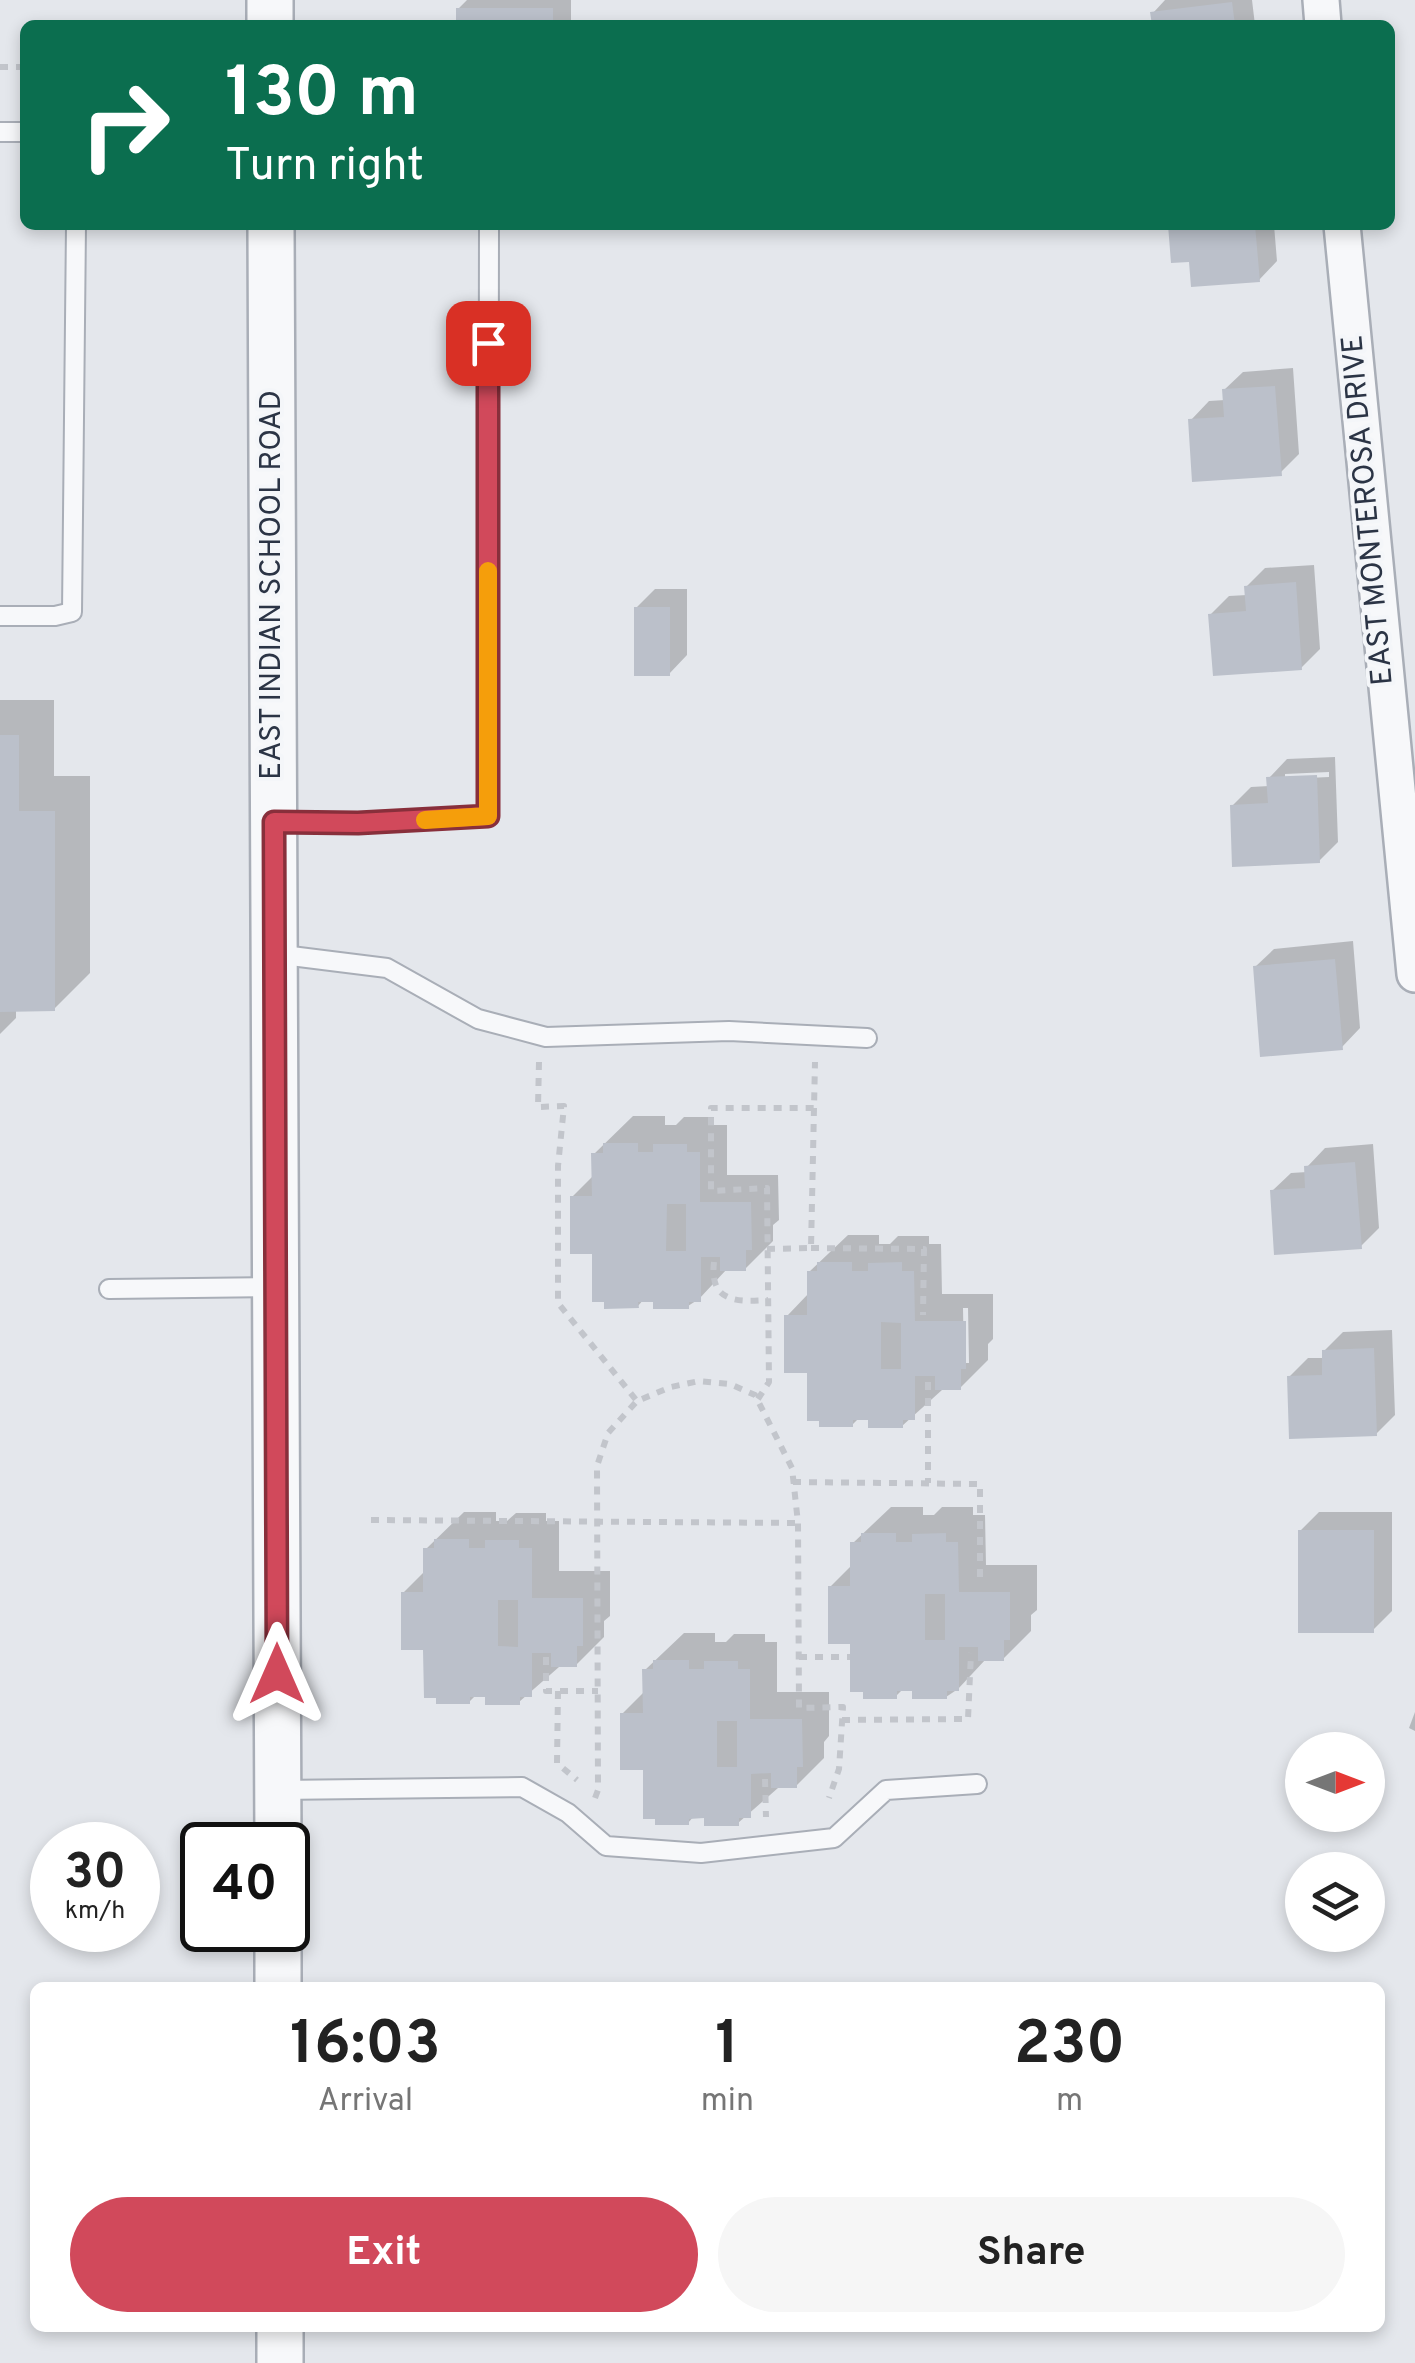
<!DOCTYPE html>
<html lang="en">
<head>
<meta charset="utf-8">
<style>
  :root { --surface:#fff; --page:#f6f6f6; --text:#222; --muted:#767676; --accent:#d1495b }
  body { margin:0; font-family:Overpass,sans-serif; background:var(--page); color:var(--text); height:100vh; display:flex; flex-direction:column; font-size:38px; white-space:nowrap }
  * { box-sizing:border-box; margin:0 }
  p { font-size:32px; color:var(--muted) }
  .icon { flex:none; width:55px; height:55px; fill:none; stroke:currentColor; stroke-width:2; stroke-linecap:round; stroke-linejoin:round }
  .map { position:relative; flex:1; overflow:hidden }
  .panel { position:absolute; left:30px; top:1982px; width:1355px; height:350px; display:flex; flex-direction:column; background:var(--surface); border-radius:15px; box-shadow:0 5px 15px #0003 }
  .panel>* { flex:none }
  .top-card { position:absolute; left:20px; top:20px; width:1375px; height:210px; border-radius:15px; box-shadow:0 5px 15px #0003; background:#0b6e4f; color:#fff; overflow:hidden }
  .needle { width:65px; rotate:90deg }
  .buttons { position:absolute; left:1285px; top:1732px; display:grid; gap:20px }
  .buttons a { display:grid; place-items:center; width:100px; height:100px; border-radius:50%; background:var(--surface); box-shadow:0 5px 15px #0003; font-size:50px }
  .speed { position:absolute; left:30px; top:1822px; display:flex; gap:20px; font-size:50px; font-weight:700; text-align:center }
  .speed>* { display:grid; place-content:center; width:130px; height:130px; border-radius:50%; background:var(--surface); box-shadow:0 5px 15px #0003; line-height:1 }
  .speed small { font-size:25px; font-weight:400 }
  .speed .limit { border:5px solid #111; border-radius:15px; background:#fff; color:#111 }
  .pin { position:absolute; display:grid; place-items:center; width:85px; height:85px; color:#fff; margin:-42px; border-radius:20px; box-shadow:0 5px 15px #0006 }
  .me { position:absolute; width:110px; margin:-55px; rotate:0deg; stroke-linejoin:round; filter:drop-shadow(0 0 8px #0008) }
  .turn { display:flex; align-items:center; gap:35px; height:210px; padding:0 40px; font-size:45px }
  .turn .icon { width:130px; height:130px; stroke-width:2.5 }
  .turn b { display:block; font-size:70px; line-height:85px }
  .eta { display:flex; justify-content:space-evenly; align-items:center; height:170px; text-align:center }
  .eta b { font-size:60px; font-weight:700; line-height:70px }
  .action { display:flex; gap:20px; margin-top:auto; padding:20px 40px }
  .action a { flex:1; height:115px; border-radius:60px; background:var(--accent); color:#fff; font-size:40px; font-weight:700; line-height:115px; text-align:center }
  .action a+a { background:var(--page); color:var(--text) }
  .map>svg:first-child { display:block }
  .shadow { fill:#0003; fill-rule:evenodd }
  .building { fill:#bbc0ca; fill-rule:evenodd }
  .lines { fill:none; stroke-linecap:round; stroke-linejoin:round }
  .service-casing { stroke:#a9aeb7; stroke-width:22 }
  .minor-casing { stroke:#a9aeb7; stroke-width:40 }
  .tertiary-casing { stroke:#a9aeb7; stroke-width:50 }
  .path { stroke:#c2c5cb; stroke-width:6; stroke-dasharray:8 8; stroke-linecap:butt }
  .service { stroke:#f7f8fa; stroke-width:18 }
  .minor { stroke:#f7f8fa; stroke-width:35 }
  .tertiary { stroke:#f7f8fa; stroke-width:45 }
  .route-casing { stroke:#882f3b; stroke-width:25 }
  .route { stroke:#d1495b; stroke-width:18 }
  .slow { stroke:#f59e0b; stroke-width:18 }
  .labels { text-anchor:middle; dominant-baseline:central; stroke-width:8; stroke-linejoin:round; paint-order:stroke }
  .street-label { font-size:30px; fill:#2b3445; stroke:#f4f6f9 }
</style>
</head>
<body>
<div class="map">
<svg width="1415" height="2363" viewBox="0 0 1415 2363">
  <rect width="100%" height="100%" fill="#e4e7ec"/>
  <!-- shadow -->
  <path class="shadow" d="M467,0H571V25H458V9Z
    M1165,0H1252L1255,25H1154L1153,13Z
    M1170,225H1274L1277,261L1259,280L1191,259Z
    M1293,368L1299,454L1280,473L1191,420L1209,401L1225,400L1224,390L1243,372Z
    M1314,565L1320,649L1301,668L1210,615L1229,596L1247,595L1246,587L1265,568Z
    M655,589H687V655L669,674L636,608Z
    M0,700H54V776H90V973L54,1009H16V1018L0,1034Z
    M1335,757L1338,842L1319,861L1232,806L1251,787L1269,786V778L1287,759ZM1329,772V777L1285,779V774Z
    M1353,941L1360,1028L1342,1047L1255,967L1274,949Z
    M633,1116H665V1125H676L684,1117H714V1125H727V1175H778L779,1220L773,1225V1241L745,1269H727L699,1299L688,1306L656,1299H644L638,1306L595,1251L572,1197L594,1175V1154Z
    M1373,1144L1379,1228L1361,1246L1272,1191L1291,1173L1307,1172V1167L1325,1148Z
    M848,1235H879V1244H890L898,1236H929V1244H941L942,1294H993V1339L988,1344V1360L960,1388L942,1390L902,1426L870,1418H859L852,1425L809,1370L787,1316L809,1293V1272ZM963,1308H968L969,1363H964Z
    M1392,1330L1395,1415L1376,1434L1289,1377L1308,1358H1324V1351L1343,1332Z
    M891,1507H923V1515H934L942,1507H973V1515H985L986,1565H1037V1610L1031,1615V1631L1003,1659H986L958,1689L946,1697L915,1689H903L896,1696L853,1641L830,1587L853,1564V1543Z
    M464,1512H496V1521H507L516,1513H546V1521H559V1571H610V1616L604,1621V1637L576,1665L559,1667L519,1702L488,1695H476L469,1702L426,1647L403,1593L426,1570V1549Z
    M1319,1512H1392V1611L1373,1630L1300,1531Z
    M684,1633H715V1642H726L734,1634H765V1642H777V1692H829V1736L824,1742V1758L796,1786L778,1788L738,1823L707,1816H694L688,1823L645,1768L622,1714L645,1691V1670Z
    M1415,1712V1731L1409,1728Z"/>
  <!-- building -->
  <path class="building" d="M1232,2L1235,25H1152L1150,12Z
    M456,8H553V25H456Z
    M1168,225H1255L1260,282L1191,287L1189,262L1171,263Z
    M1275,386L1282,476L1192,482L1188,419L1224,417L1222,389Z
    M1296,582L1302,670L1213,676L1208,614L1246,611L1244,586Z
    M634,607H670V676H634Z
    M0,735H19V811H55V1011L0,1012Z
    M1317,775L1320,863L1232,867L1230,805L1268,803L1266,777Z
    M1335,959L1343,1050L1260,1057L1253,966Z
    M603,1143H638V1152H653V1144H687V1152H700V1202H751L752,1250H746V1271H720V1257H701V1302H689V1309H653V1302H638L639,1308L604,1309V1302H592V1254H570V1196H592L591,1153H603ZM667,1204H686V1251H666Z
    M1355,1162L1362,1249L1274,1255L1270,1190L1305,1188L1304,1166Z
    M817,1262H852V1271H868V1263L902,1262V1271H914L915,1321H966V1369H961V1390H935V1376H915V1420H903V1428H868V1420H853V1427H819V1421H807V1373H784V1315H807V1271H817ZM881,1322L901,1323V1369H881Z
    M1374,1348L1377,1436L1289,1439L1287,1376L1322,1375V1350Z
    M1298,1530H1374V1633H1298Z
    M861,1533H896V1542H912V1534L946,1533V1542H958L959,1592H1010V1640H1004V1661H978V1647H959V1691H947V1699H912V1691H897V1699H863V1692H850V1644H828V1586H850V1542H861ZM925,1594H945V1640H925Z
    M434,1539H469V1548H485V1540H519V1548H532V1598H583V1646H577V1667H551V1653H532V1697H520V1705H485V1697H470V1704H436V1698H424L423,1650H401V1592H423V1548H434ZM498,1600H518V1647L498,1646Z
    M653,1660H689V1669H704V1661H738V1669H750V1719H802L803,1767H797V1788H771V1773L751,1774V1818H739V1826H704V1818L689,1819V1825H655V1819H643V1770H620V1713H643L642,1669H653ZM717,1721H737V1767H717Z"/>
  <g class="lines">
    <!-- service casing -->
    <g class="service-casing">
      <path id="service" d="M0,132H25
        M0,616H55L72,612L76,225
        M275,822L358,823L488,816L489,225
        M275,954L387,968L478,1019L546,1037L729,1031L867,1038
        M109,1289L275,1287
        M278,1790L522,1787L568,1813L606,1846L701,1853L834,1838L886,1790L977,1784"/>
    </g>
    <!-- minor casing -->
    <g class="minor-casing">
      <path id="minor" d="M1321,0L1323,25
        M1342,225L1415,974"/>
    </g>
    <!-- tertiary casing -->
    <g class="tertiary-casing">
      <path id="tertiary" d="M270,0V25
        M271,225L278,1845
        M278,1930V1988
        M280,2328V2363"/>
    </g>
    <!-- path -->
    <path class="path" d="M0,67H25
      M539,1062L538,1107L564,1106L558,1166V1303L637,1401
      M811,1248L924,1249L923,1315
      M767,1249L811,1248L814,1108
      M714,1262C709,1303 738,1302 768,1300
      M928,1382V1483
      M758,1399L769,1382L767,1188L711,1191V1108H814L815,1062
      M793,1482L980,1484V1585
      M371,1520L798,1523
      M546,1657V1691H598
      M799,1657H850
      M558,1691L557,1763L577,1780
      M842,1720L968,1719L971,1653
      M765,1779L766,1817
      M595,1798L598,1790L597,1466L608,1433L637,1401L671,1387L699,1381L730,1384L755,1395L792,1468L798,1523L799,1708L843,1707L839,1769L829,1798"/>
    <!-- service -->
    <use href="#service" class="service"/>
    <!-- minor -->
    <use href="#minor" class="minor"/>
    <!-- tertiary -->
    <use href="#tertiary" class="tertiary"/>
  </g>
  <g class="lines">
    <!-- route casing -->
    <g class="route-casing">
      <path id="route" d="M277,1674L274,822L358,823L488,816V343"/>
    </g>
    <!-- route -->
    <use href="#route" class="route"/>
    <!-- slow -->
    <path class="slow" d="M425,820L488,816V571"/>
  </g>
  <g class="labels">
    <!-- street labels -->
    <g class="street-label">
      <text transform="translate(1369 510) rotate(-95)">EAST MONTEROSA DRIVE</text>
      <text transform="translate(272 585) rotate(-90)">EAST INDIAN SCHOOL ROAD</text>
    </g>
  </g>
</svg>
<div class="buttons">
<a><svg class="needle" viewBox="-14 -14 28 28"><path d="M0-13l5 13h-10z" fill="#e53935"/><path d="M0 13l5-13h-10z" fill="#767676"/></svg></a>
<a><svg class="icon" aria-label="layers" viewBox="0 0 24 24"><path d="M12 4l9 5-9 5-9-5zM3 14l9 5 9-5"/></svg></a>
</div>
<div class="speed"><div>30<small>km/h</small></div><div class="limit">40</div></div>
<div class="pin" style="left:488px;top:343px;background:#d93025"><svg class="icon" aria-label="arrive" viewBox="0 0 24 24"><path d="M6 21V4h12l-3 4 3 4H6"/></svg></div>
<svg class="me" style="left:277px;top:1674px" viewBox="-20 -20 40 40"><path d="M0-17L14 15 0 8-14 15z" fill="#d1495b" stroke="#fff" stroke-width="4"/></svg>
<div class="top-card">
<div class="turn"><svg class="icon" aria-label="right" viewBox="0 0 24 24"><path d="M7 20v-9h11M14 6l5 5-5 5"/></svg><div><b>130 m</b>Turn right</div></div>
</div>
<section class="panel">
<div class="eta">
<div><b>16:03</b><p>Arrival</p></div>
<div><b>1</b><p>min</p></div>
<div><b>230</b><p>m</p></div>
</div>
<div class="action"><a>Exit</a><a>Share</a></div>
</section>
</div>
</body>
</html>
